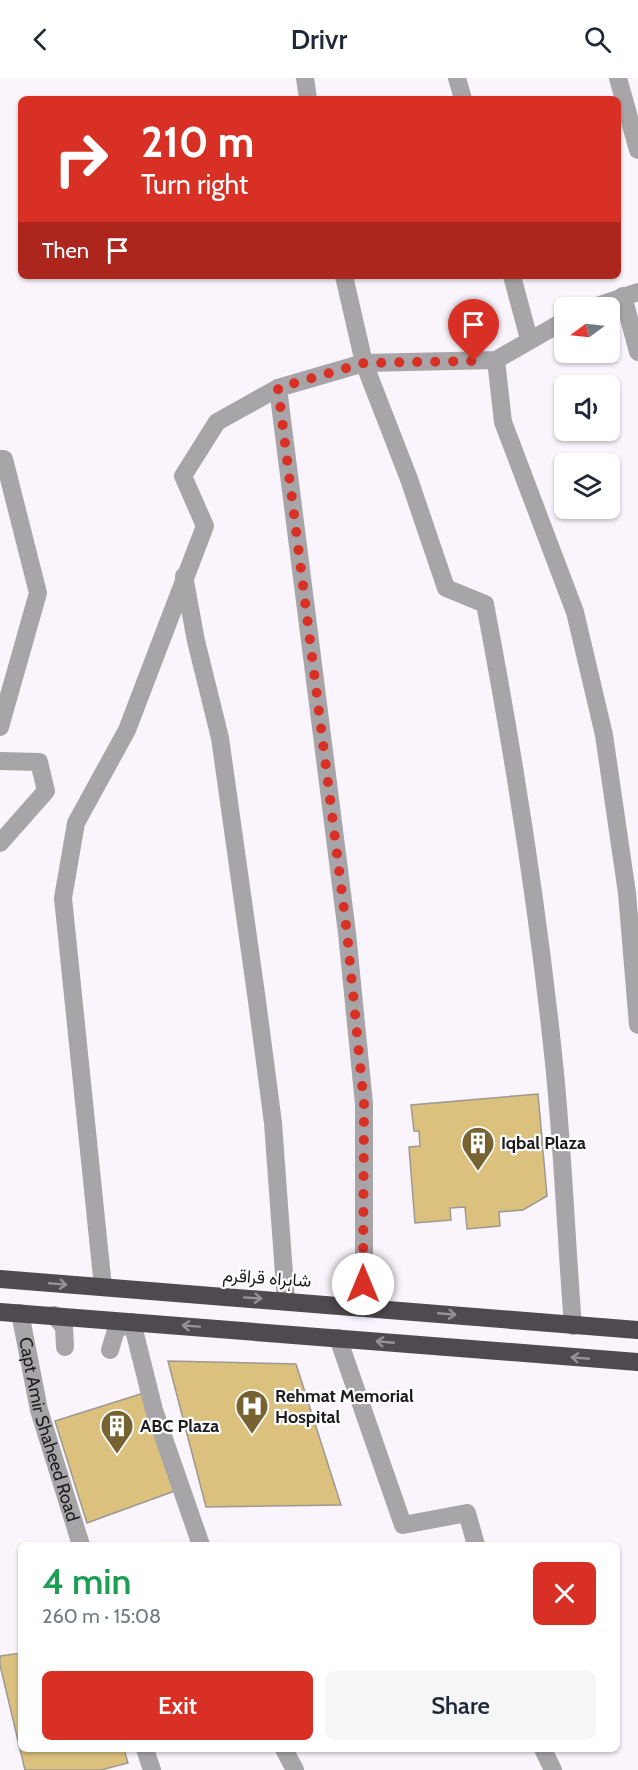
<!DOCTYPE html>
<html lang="en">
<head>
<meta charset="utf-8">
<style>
  :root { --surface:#fff; --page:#f6f6f7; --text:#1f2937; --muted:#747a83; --accent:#d93025 }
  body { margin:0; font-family:Cabin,Vazirmatn,sans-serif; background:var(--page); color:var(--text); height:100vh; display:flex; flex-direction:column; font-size:22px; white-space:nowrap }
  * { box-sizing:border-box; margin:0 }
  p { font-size:20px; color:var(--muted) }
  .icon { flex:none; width:33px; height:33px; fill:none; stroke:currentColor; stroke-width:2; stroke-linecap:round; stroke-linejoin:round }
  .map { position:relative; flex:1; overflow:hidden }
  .drawer { position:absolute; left:18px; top:1464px; width:602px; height:210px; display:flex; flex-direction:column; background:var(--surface); border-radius:9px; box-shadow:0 2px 4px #0004 }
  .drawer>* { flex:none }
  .hud { position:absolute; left:18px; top:18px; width:603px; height:183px; border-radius:9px; box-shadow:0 2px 4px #0004; background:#d93025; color:#fff; overflow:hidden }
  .needle { width:39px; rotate:255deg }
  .controls { position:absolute; left:554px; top:219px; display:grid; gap:12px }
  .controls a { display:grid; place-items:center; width:66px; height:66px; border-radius:9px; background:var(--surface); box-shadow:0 2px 4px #0004; font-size:30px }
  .pin { position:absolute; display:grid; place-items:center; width:51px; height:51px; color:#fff; margin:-62px -26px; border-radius:50% 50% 50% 0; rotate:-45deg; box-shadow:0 0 6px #0007 }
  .pin .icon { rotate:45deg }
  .me { position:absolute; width:66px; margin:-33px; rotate:0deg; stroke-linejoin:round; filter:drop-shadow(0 0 4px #0008) }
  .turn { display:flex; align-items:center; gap:21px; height:126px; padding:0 24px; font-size:27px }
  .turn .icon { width:78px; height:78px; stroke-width:2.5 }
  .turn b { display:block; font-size:42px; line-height:51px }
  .then { display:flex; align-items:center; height:57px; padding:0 24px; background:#0003; gap:12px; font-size:22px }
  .round { display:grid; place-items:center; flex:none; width:63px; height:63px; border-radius:9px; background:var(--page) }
  .overview { display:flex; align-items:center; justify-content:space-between; height:102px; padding:0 24px }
  h1 { font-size:36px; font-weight:600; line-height:45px; color:#1e9e55 }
  .action { display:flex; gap:12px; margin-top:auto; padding:12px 24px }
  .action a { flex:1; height:69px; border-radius:9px; background:var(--accent); color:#fff; font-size:24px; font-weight:600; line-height:69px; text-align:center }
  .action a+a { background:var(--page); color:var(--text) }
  header { display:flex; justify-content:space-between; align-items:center; height:78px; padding:0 24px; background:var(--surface); font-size:27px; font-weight:600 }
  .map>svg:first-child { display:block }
  .building { fill:#dcc07e; stroke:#9c9992; stroke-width:1.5 }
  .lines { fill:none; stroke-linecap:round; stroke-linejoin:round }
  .minor { stroke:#a7a5a8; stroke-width:18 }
  .highway { stroke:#4e4a50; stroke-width:18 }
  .oneway { stroke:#959296 }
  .route { stroke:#d93025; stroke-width:10; stroke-dasharray:0 18 }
  .labels { text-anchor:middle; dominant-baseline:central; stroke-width:4.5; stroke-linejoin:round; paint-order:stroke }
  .poi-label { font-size:18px; font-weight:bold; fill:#1e1c1f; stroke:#fff; text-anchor:start }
  .street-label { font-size:18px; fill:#1e1c1f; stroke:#fff }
</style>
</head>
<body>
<header><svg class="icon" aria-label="back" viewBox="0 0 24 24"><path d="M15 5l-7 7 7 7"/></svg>Drivr<svg class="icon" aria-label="search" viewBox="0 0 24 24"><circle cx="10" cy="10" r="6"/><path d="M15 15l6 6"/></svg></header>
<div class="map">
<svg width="638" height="1692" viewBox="0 0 638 1692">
  <rect width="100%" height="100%" fill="#faf4fc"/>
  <!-- building -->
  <path class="building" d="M538,1016L547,1118L523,1132L499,1134L500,1148L467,1151L465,1129L450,1130L451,1142L415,1145L409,1069L420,1068L419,1053H414L411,1027Z
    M168,1283L296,1286L341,1427L206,1429Z
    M147,1314L180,1411L87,1445L55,1343Z
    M21,1575V1671H124L128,1685L101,1692H25L0,1587V1578Z"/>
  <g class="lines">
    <!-- minor -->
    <g class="minor">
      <path d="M305,0L308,21"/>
      <path d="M457,0L463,21"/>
      <path d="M618,0L638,72"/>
      <path d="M344,198L364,285L409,401L446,510L485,526C514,678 538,831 554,985C563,1072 566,1160 573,1248"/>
      <path d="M512,198L529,261"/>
      <path d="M623,218L638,274"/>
      <path d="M591,230L638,214"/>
      <path d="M496,282L503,344L575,534L604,657L627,815L638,947"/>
      <path d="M278,310L347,855L364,1026V1229"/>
      <path d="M0,381H4L38,515L0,649"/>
      <path d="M184,498L196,563L220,660L257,923L273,1045L286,1223"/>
      <path d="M0,683L39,684L46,713L0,765"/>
      <path d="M103,1209L63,820L76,745L127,652L205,448L183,398L217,344L278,310L364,285L496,282L564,243"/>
      <path id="s1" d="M20,1235L39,1332L81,1467"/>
      <path d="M54,1237L64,1249L65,1269"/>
      <path d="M338,1260L403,1447L467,1435L476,1467"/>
      <path d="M110,1272L116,1252L132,1244L154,1332L201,1467"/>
      <path d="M145,1671L152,1692"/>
      <path d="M284,1671L295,1692"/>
      <path d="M543,1671L553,1692"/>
    </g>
    <!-- highway -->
    <path class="highway" d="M0,1201L638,1252
      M0,1234L638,1284"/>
  </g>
  <!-- one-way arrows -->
  <defs><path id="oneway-shaft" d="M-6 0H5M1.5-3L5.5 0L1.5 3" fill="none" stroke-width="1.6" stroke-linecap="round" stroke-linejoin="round" transform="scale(1.5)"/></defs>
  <g class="oneway">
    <use href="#oneway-shaft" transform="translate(58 1206) rotate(5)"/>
    <use href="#oneway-shaft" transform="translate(253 1220) rotate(4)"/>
    <use href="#oneway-shaft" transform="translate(447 1236) rotate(5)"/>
    <use href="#oneway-shaft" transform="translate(191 1248) rotate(-176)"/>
    <use href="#oneway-shaft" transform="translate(385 1264) rotate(-175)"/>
    <use href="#oneway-shaft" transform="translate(580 1280) rotate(-175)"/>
  </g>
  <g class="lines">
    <!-- route -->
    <path class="route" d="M363,1206L364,1026L347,855L278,310L364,285L474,283"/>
  </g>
  <!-- icons -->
  <defs>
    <g id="building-pin" transform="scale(1.725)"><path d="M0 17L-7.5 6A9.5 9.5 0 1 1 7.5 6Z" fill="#776332" stroke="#fff"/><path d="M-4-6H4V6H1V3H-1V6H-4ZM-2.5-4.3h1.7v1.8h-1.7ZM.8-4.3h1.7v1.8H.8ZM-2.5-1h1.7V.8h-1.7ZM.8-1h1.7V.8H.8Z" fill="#fff"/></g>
    <g id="hospital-pin" transform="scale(1.725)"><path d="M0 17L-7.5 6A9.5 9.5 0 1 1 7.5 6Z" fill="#776332" stroke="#fff"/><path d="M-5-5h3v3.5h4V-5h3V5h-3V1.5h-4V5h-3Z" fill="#fff"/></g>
  </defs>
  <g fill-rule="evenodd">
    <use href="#building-pin" x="478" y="1065"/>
    <use href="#hospital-pin" x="252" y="1328"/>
    <use href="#building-pin" x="117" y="1348"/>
  </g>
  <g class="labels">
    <!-- poi labels -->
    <g class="poi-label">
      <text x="501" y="1065">Iqbal Plaza</text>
      <text x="275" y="1318">Rehmat Memorial<tspan x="275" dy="21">Hospital</tspan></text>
      <text x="140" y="1348">ABC Plaza</text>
    </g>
    <!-- street labels -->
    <g class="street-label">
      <text transform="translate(267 1200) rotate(4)">شاہراہ قراقرم</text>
      <text stroke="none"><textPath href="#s1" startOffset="120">Capt Amir Shaheed Road</textPath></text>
    </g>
  </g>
</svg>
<div class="controls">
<a><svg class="needle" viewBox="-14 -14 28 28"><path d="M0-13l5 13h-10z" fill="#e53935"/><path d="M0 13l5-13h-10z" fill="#747a83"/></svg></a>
<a><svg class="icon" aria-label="sound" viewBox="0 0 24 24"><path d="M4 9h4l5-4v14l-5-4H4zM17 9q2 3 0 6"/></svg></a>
<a><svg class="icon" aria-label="layers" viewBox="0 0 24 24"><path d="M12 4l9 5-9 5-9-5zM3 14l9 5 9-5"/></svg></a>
</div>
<div class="pin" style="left:474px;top:283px;background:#d93025"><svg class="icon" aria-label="arrive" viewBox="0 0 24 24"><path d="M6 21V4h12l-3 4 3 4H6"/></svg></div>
<svg class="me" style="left:363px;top:1206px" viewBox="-20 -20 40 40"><circle r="19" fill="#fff"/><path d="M0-13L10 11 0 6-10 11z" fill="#d93025"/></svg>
<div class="hud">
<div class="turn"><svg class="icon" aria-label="right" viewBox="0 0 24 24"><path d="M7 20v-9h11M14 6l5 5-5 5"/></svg><div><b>210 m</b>Turn right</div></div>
<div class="then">Then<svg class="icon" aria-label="arrive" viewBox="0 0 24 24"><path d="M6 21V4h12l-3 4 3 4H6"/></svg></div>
</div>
<section class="drawer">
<div class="overview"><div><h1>4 min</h1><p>260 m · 15:08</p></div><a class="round" style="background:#d93025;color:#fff"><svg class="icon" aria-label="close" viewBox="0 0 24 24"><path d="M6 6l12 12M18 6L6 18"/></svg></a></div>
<div class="action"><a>Exit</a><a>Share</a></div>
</section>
</div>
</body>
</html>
